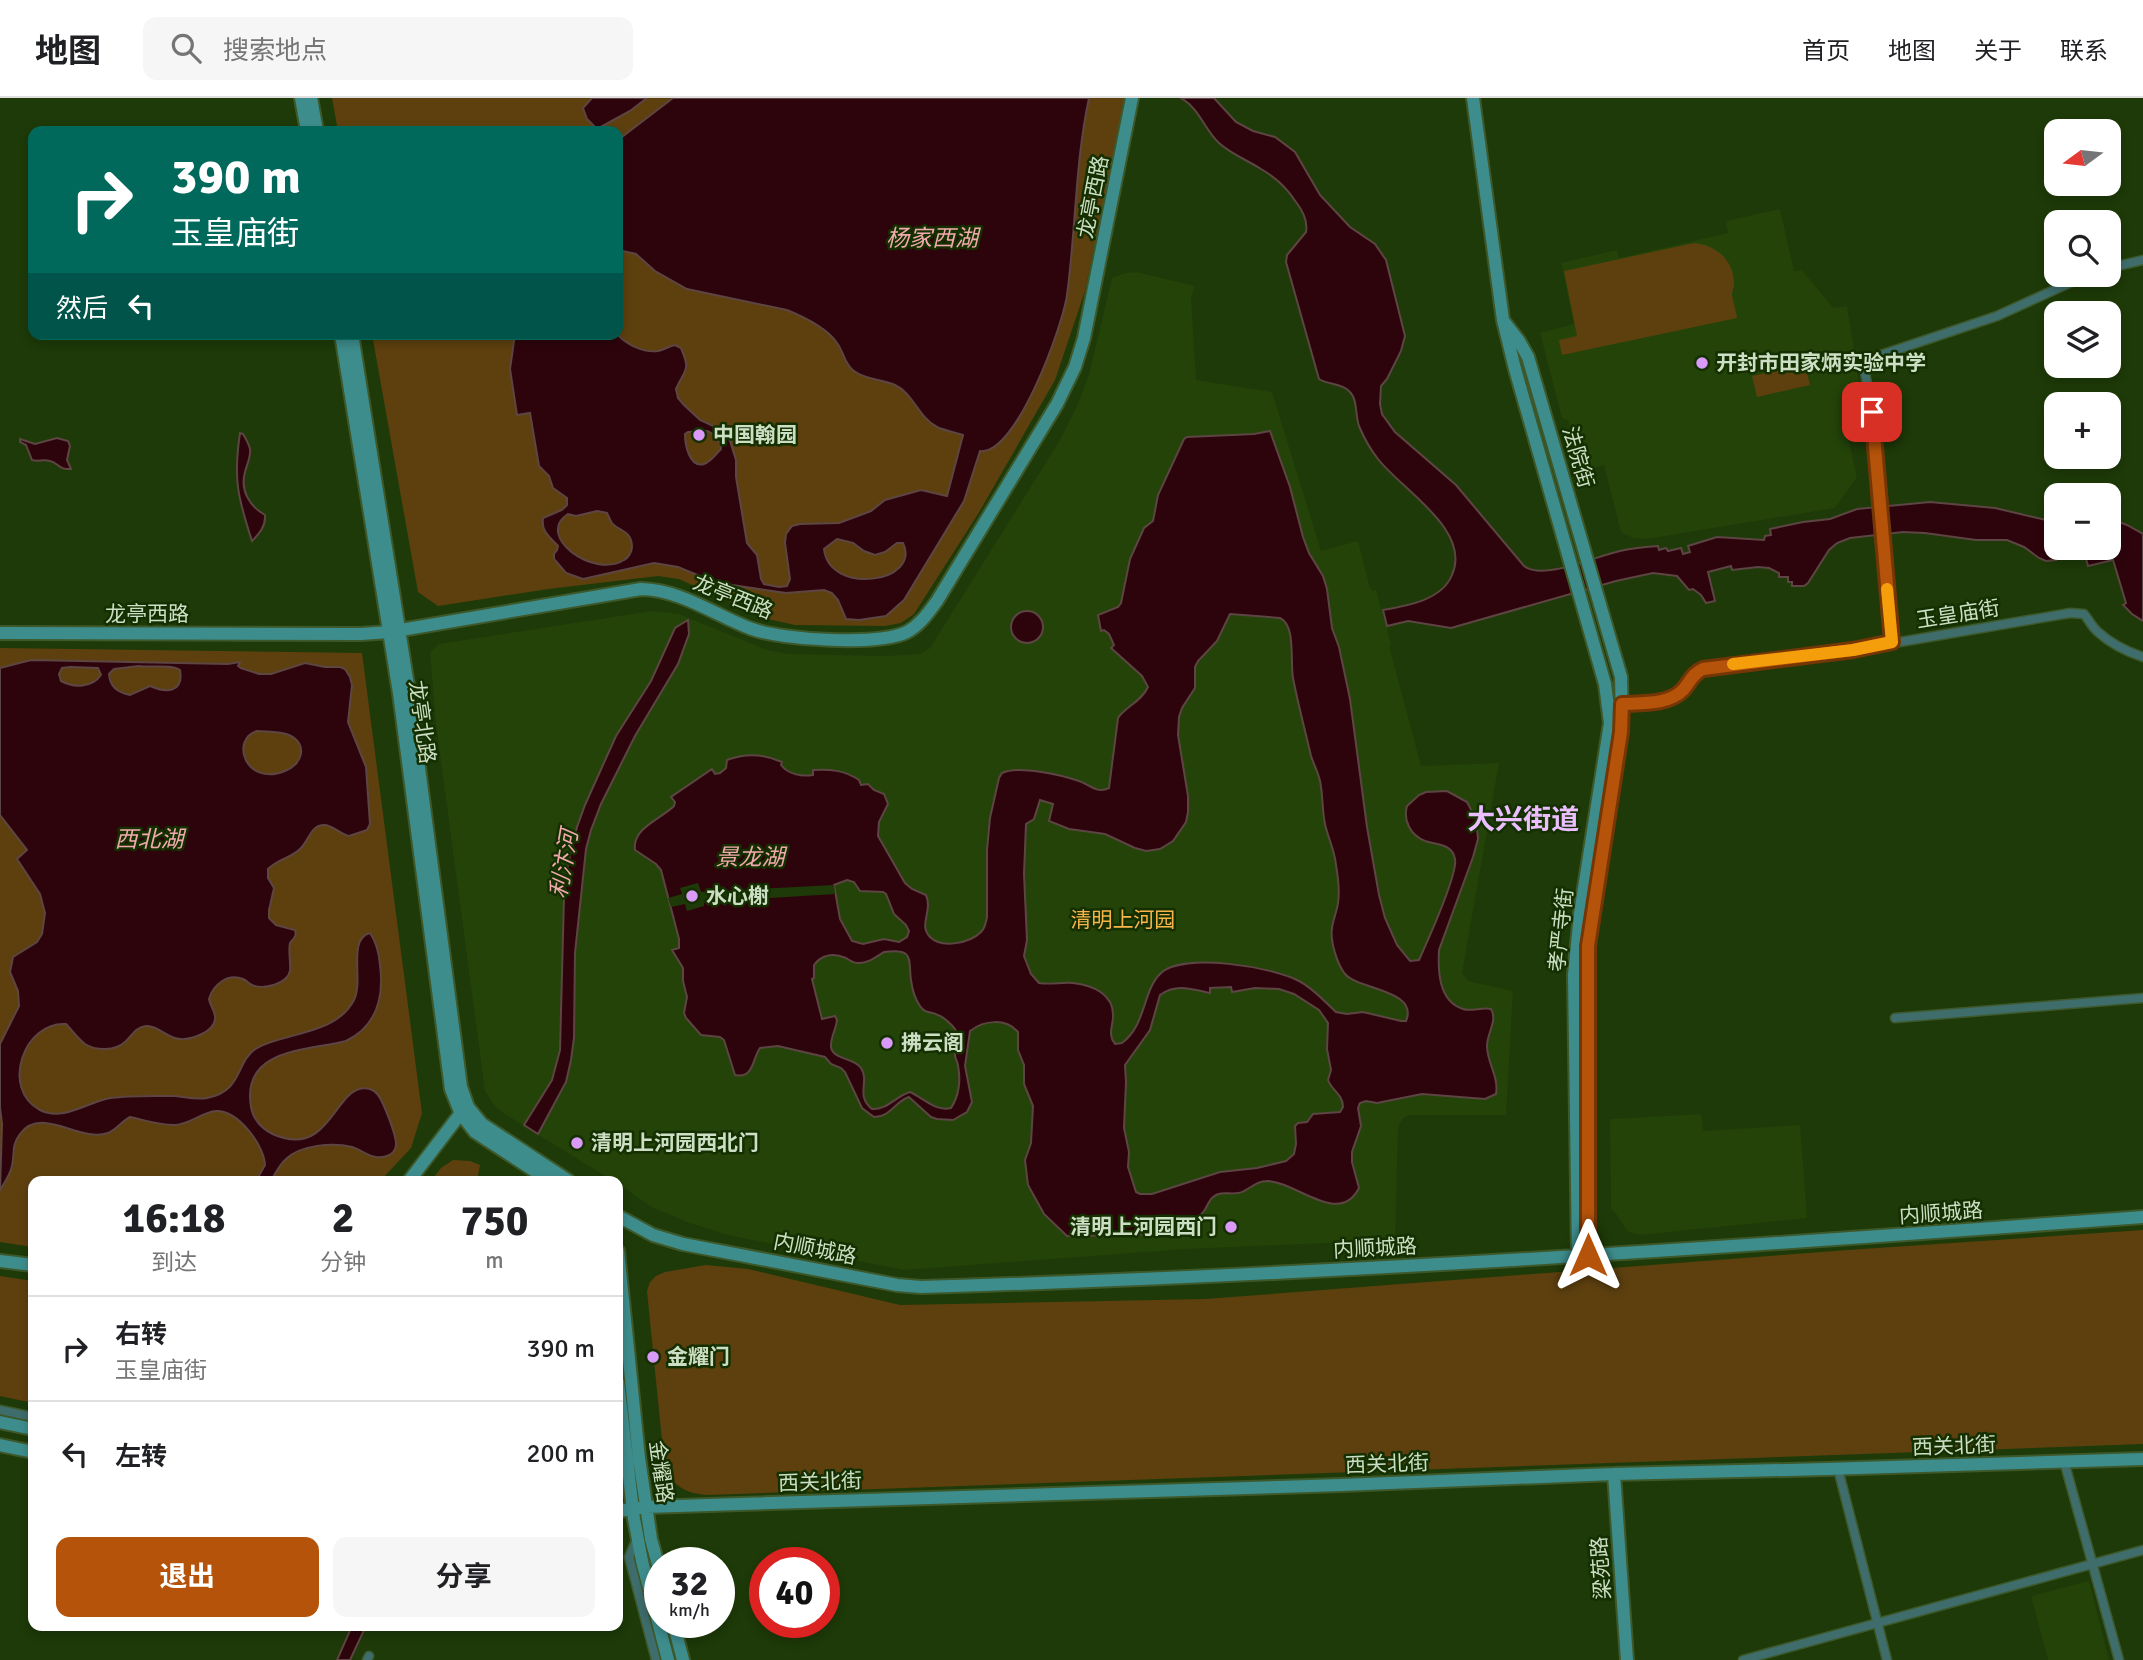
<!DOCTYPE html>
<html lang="zh">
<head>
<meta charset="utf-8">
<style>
  :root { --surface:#fff; --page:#f6f6f6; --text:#202124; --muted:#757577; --line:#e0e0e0; --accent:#b45309 }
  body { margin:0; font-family:Signika,"Noto Sans SC",sans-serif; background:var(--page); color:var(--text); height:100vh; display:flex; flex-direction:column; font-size:26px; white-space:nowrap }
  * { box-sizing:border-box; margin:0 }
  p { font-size:23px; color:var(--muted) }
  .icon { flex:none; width:38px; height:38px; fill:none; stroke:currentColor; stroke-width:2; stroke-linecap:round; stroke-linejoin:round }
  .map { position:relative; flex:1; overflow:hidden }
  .sheet { position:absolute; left:28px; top:1078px; width:595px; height:455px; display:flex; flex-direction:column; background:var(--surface); border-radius:14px; box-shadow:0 4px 10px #0003 }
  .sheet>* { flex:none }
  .banner { position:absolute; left:28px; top:28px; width:595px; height:214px; border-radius:14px; box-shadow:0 4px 10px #0003; background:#00695c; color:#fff; overflow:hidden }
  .needle { width:46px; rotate:255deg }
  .tools { position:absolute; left:2044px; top:21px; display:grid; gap:14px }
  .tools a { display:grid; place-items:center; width:77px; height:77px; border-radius:14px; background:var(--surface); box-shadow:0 4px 10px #0003; font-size:35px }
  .speed { position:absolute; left:644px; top:1449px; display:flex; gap:14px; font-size:35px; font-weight:700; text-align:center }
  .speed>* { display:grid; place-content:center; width:91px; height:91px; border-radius:50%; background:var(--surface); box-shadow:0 4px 10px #0003; line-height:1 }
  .speed small { font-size:18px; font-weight:400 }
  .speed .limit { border:10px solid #d22; background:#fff; color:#111 }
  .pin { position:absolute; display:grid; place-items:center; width:60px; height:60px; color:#fff; margin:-30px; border-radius:14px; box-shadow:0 4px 10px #0006 }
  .me { position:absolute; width:77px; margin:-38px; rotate:0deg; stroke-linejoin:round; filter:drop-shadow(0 0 5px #0008) }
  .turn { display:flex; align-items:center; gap:24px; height:147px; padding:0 28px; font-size:32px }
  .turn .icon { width:91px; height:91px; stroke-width:2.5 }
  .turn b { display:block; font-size:49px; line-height:60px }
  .then { display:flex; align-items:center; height:66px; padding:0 28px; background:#0003; gap:14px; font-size:26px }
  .eta { display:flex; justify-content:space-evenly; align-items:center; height:119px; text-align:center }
  .eta b { font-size:42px; font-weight:700; line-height:49px }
  .action { display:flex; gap:14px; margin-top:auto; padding:14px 28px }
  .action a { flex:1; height:80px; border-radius:14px; background:var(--accent); color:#fff; font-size:28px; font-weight:700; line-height:80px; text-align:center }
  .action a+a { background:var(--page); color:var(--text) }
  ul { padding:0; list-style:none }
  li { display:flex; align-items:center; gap:21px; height:105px; padding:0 28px; border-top:2px solid var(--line) }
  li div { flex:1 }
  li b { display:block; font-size:26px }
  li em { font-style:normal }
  header { display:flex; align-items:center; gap:42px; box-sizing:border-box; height:98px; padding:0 35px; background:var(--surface); border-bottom:2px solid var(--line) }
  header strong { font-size:33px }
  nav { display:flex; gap:38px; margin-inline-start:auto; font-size:24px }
  .search { width:490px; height:63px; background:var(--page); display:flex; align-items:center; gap:18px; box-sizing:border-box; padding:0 24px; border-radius:14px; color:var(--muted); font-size:26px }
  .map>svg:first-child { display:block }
  .built { fill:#234309 }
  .green { fill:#5e400f }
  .water { fill:#2e040c; stroke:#5d4543; stroke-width:2; fill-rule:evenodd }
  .pier { fill:#1e3a08 }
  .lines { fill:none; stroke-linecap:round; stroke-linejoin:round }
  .stream { stroke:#5d4543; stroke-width:2.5 }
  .street-casing { stroke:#3d582a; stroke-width:11 }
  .secondary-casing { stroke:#3d582a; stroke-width:16 }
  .street { stroke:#3e6d6c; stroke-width:8 }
  .secondary { stroke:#3e8d8d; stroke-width:12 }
  .route-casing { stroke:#753606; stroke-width:18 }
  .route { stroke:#b45309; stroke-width:12 }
  .slow { stroke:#f59e0b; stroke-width:12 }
  .poi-dot { fill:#da9af7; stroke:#142f00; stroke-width:2.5 }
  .labels { text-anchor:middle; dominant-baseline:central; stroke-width:5; stroke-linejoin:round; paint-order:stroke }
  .street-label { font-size:21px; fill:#ccdec3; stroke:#142f00 }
  .poi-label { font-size:21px; font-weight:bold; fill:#ccdec3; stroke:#142f00; text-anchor:start }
  .park-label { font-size:21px; fill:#f9b44a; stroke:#142f00 }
  .water-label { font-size:23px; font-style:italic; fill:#f2a9ae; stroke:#142f00 }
  .district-label { font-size:28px; font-weight:bold; fill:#eabeff; stroke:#142f00 }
</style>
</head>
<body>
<header>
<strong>地图</strong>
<div class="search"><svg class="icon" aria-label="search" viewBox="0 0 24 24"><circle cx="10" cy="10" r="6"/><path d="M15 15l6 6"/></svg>搜索地点</div>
<nav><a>首页</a><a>地图</a><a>关于</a><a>联系</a></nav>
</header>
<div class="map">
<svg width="2143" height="1562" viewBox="0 0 2143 1562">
  <rect width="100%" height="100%" fill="#1e3a08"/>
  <!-- built -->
  <path class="built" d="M1780,111L1794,173L1802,172L1833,210L1847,208L1861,296L1863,322L1845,327L1857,379L1835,410L1647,441L1633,440L1621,434L1604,367L1581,373L1568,322L1562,320L1540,235L1574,226L1561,165L1617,152L1619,160L1728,135L1726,123Z
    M1136,174L1195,188L1191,199L1196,282L1272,294L1321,453L1358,443L1370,490L1373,493L1376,492L1391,546L1389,548L1421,668L1499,665L1462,875L1468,883L1513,893L1506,1017H1409L1403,1020L1398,1029L1395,1142L1186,1151L904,1172L728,1137L687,1124L652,1109L618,1086V1083H613L503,1015L495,1008L485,993L436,626L430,555L439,546L652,513L679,516L767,552L790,556L884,558L920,556L930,550L1060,342L1077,308L1089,277L1112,180L1125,175Z
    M1701,1016L1703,1033L1800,1027L1807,1120L1639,1137L1627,1133L1617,1117L1611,1111L1610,1021Z
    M2089,1483L2109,1562H2048L2031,1498Z"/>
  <!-- green -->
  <path class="green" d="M332,0H1125L1085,193L1055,282L978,416L914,516L901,525L885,528L795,527L768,521L679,481L658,478L548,491L438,508L418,494L372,236H618V33H338Z
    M1694,145C1716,147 1734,162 1734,186C1734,190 1732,192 1732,197C1733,204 1736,212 1737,220L1562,257L1559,242L1577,238L1564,173Z
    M1805,266L1810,287L1757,299L1752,278Z
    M0,550L362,555L422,1015L411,1050L380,1083H33V1149L0,1144Z
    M453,1062L470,1063L480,1067L477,1083H431L441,1070Z
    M2143,1132V1346L709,1397C689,1396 675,1390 665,1372L647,1193L650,1184L656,1178L665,1174L706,1167L748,1171L900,1207L1205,1201L1848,1152Z
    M0,1178L33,1183V1305L0,1298Z"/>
  <!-- water -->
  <path class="water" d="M592,0H647L630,13L597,31L587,21L583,10Z
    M673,0H1089C1075,65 1076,131 1067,197C1063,227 1016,358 980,353L964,403L904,502L886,518L859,522L846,521L838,502L832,495L824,492L786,495L732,487L712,483L678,469L654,465L583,481L566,475L554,461V456L557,452L558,448C550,439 541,434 543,420L562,412L567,407V400L553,390L549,378L539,368L530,315L517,317L510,271L515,236H617C627,247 644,255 658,253C664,252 669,248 675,247L681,250C691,273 685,271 676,291L678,300L684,307L700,322L724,333L730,343L736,362V379L747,445L757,457L761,481L764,486L779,489L787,488L790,481L785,445L786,436L792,428L800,426L839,425L871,413L885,402L921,392L947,398L963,337C955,334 945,333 937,329C919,320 913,295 895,287C881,281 866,282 854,273C844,266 844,254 837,245C827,230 804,219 787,212L687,191L655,173L636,156L618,152V42ZM707,333C714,335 721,344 721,351C716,356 711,364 704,366C689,370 685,346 685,336L688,334ZM597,413L607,415C609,419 610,422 612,425C618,433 632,432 632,449C632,454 628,460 624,462C594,481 534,438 568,416L576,418ZM837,441L853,445L864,453L875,457L885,454L897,445H903C922,485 829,498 824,451Z
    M1181,0H1214L1236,24L1253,33L1275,39L1295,54L1320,97L1350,129L1375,146L1386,162L1405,238L1401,253L1387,281L1381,288L1380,306L1382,316L1395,334L1456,387L1524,468C1544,483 1596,458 1620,453C1632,450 1645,449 1658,448L1659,452L1666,450L1668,453L1681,450L1683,456L1690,454L1688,448L1717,439L1764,442L1765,438L1771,437L1770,431L1803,424L1830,421L1857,411L1930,404L1995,410L2046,422L2056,421V450H2109V420L2127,427L2143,436V523L2132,516L2123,507L2126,505L2113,462L2088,468L2083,450L2055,458L2056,462L2046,463L2039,460L2024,449L2007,442H1976L1925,435L1903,434L1850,440L1837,445L1829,452L1808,485L1804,488H1792V484H1788V479H1779V475L1769,470L1758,469L1732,472L1731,468L1708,474L1715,503L1706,505L1701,497L1693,491L1689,492L1677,478L1653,475L1616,483L1451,530L1408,523L1387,528L1383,512C1407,508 1442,502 1452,477C1472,432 1402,392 1378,361C1370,351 1364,340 1359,328C1355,317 1358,301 1349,293C1341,285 1328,287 1319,281L1286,164L1287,157L1306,134C1308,123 1303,113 1296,104C1287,90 1275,79 1261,71C1247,62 1231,56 1219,45C1204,31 1200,11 1181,0Z
    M1270,333L1290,389L1303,439L1309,455L1323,478L1327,491L1332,530L1339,549L1350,601L1367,729L1379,797L1385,820L1397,847L1410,863L1419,862C1427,844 1458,777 1455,761C1452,745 1436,747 1425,743C1410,737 1403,722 1407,708L1419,697L1426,694L1447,693L1467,704L1476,721L1478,741L1473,759L1439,852C1438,872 1438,903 1463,911C1471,914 1482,909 1491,911C1498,922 1487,935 1487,948C1487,965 1499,978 1496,996L1485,1001L1422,996L1377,1005L1366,1003L1360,1005L1358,1010L1361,1028L1352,1054V1064L1359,1090C1339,1129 1297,1084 1268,1083C1257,1083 1252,1089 1244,1093C1234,1099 1222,1091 1213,1099C1209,1102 1207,1109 1204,1113C1193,1127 1181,1133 1163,1136L1067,1138L1044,1116L1028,1087L1025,1062L1031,1045L1033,1008L1024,986V967L1018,952V934C1006,920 984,922 970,933L965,968L972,1004L967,1014L953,1022L937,1021L931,1019L909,999C895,1003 891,1019 874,1019L862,1010L845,974L841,970L831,966L825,959L778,948L760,950C752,961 754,981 735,977L724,942L720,939L701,937L686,920L684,915L687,899L683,883V870L672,852L679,850V841L661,772L656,766L635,752C632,730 661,721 674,708L675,704L671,699L712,671L715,676L720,675L726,670L727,662C745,655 764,656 782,664L781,667C788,676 801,679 813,677V672C830,671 844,672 859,682L861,687L868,686L874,692L884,696L888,706L879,724L878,738L905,785L912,791L926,797C933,813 918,827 930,839C942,851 970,845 981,834C985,830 986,825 987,819V752L990,720L999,680L1002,675C1019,667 1061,677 1079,683C1090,687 1097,696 1109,690L1118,620C1126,608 1141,604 1148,589L1142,578L1111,550L1114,547L1109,536L1104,532L1101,533L1098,517L1118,509L1121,505L1130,461L1144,430L1153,423L1158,397L1184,341L1187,339L1254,336ZM1230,516L1280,520C1296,527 1290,563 1293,580C1298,606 1305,632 1311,658C1314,667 1318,674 1320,683C1323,697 1322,712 1325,726C1328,740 1335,753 1336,767C1338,779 1340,793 1338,805C1337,813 1333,822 1332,830C1330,843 1337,866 1345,876C1359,892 1419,892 1406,923H1401L1363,914L1347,916L1336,914C1324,903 1313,890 1299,883C1273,869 1183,854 1161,875C1142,893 1147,926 1122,945L1115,946C1108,937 1112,930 1113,920C1115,896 1092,887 1073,885C1061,884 1051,887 1039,885L1031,876L1024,858L1027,842L1024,776L1026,726L1034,721L1040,702L1053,706L1049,723L1069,731L1105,736L1135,750L1146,753L1160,751L1173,743L1186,724L1188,714V698L1178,637L1179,619L1182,610L1195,590V569L1198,563L1217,543ZM847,782L854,784L860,793L883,794L886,796L894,816L906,827L909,833L907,839L899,844L884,841L863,846L852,843L840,821L834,787ZM884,854C915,850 908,861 911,882C912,890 915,901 920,908C925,916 931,913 938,917C944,919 952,927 955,931C962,941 954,948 955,957C955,961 958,964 958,968C961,982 959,998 951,1010C936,1014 923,1000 910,994C896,998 887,1012 872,1011C855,997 870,984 861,970C855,960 833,962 831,949C830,941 836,931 837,922L835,918L822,921L812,881L814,880V867C822,856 834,855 846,860C849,862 854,865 857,865C867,866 876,859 884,854ZM1231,889L1232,894L1255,890L1279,891L1294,896L1319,912L1328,925L1327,951L1331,972L1328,982C1332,993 1343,996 1343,1009L1340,1014L1313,1016L1307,1024L1298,1025L1295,1028L1296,1046L1294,1056L1286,1063L1257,1070L1220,1074L1152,1096H1140L1136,1094L1128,1069L1129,1054L1124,1030L1126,984L1125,967L1150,932L1160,897C1176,885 1192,891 1210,895V890Z
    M240,335L243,336C246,341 249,346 250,351C251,359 247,366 245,374C240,392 249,408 265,417C266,428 259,436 252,443C238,400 233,381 240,335Z
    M57,340L68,343L70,348L67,362L71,371C58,372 59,365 50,363C43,361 39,364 32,362L26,347L20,344V341L35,346Z
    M1011 529a16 16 0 1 1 32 0a16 16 0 1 1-32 0Z
    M688,522L689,536L678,566L635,638L601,706L591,732L586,751L575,855L574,940L571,962L566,984L538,1036L524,1027L552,982L560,952L564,799L568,766L577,729L585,707L616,638L651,583L675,530Z
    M31,562L228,566L240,564L238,568L241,570L259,576H271L305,565L325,569H340L345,571L350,579L352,587L348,624L366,669L370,726L367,732L349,738C341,736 332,727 324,727C311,727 309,742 301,750C292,760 279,760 268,771V780L274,790L269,812V820L276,827L295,832C297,838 294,840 290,845C288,854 291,864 290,873C287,886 264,892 252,887C247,885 248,883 243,881C227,875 213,887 209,901C210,908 216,914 215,921C214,935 187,944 175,940C165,938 157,927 146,928C135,929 132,938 125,944C115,953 96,953 85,946C78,941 72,932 66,926C24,923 0,991 40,1012C64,1024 89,1003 111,1000C131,997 155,998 175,998C186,999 196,1002 207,1000C244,993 235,963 257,950C286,934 336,937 354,902C364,882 347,841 370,835C377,845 379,855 380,867C384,898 377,928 346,943C307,953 241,950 251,1009C254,1026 268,1036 284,1040C333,1053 337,982 370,991C373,992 376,994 378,997C383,1003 397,1039 396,1047C395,1057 385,1060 376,1059C367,1058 360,1051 352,1049C333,1044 300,1047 286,1061C279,1067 275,1076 271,1083H256L265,1067C264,1047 238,1012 216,1013C202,1014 189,1027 174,1027C159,1027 144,1022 130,1019C122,1023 116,1032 108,1035C80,1045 41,1007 20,1036C11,1048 15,1055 12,1068C10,1077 5,1084 0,1092L2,1026L0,1009V946L19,908L18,893L10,874L13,859L37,844L42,836L45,815L40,796L17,761L27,752L0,717V570ZM139,568C151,570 171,566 180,572C184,595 166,595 150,588L130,597C117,594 110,589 109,576L114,571ZM70,569L98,570L101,577C92,590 74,590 61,583L59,576L62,570ZM257,633C267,634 280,633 289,637C309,646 302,667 285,673C245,689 230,641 257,633Z
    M352,1528H366L350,1562H337Z"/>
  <!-- pier -->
  <path class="pier" d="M698,785L701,794L834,787L835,796L704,804V808L687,813L685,806L671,809L668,800L682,796L680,790Z"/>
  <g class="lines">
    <!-- stream -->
    <path class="stream" d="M703,485L705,480"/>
    <!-- street casing -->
    <g class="street-casing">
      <path id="street" d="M2109,170L2143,162
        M1892,544L1872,314L1863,263L1997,218L2087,177
        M1608,606C1629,606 1655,609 1674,599C1691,590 1689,574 1711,569L1853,552L2070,515L2084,516C2089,522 2092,529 2098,534C2110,545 2128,554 2143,559
        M1895,920L2143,900
        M0,1312L33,1319
        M2064,1363L2119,1562
        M1838,1371L1887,1562
        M636,1443L629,1459L656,1562
        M367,1562L369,1558
        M1743,1562L2143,1452"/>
    </g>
    <!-- secondary casing -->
    <g class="secondary-casing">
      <path id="secondary" d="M301,0L307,33
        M311,0L317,33
        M1473,0L1503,222L1515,271L1605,586L1610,625L1580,816L1574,877L1578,1158
        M1505,225L1519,243L1528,259L1621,579L1622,625L1588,848V1157
        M341,236L399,595L451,991L461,1016L475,1034L550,1083
        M352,236L409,594L461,989L468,1009L482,1026L569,1083
        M0,535L361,536L389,534L641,491C682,492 714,517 752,531C783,542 878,548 907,534C920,527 928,515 937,503L1057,306L1075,269L1084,240L1132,0
        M409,1083L464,1011
        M618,1118L653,1137L683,1146L897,1187L921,1189C1329,1177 1736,1149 2143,1119
        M618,1153L639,1360L651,1441L660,1474
        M0,1163L33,1167
        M618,1284L634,1421L642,1463L668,1562
        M0,1324L33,1331
        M0,1347L33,1354
        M1614,1376L1627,1562
        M618,1413L646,1409L1341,1387L1614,1376L1826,1371L2143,1361
        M673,1524L683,1562"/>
    </g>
    <!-- street -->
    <use href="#street" class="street"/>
    <!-- secondary -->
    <use href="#secondary" class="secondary"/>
  </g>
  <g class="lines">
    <!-- route casing -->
    <g class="route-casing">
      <path id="route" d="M1588,1157V848L1621,634L1622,606C1643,605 1668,607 1683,592C1690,584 1693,575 1703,571L1853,552L1892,544L1872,314"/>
    </g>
    <!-- route -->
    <use href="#route" class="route"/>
    <!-- slow -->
    <path class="slow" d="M1733,566L1853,552L1892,544L1887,491"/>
  </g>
  <!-- markers -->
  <g class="poi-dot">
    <circle cx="1702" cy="265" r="7"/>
    <circle cx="699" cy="337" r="7"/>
    <circle cx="692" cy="798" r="7"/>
    <circle cx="887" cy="945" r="7"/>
    <circle cx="577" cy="1045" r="7"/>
    <circle cx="1231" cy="1129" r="7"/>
    <circle cx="653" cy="1259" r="7"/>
  </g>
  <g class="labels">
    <!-- street labels -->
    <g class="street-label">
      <text transform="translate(1093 99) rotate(-79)">龙亭西路</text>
      <text transform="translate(1578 359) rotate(74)">法院街</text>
      <text transform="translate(733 499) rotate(22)">龙亭西路</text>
      <text x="147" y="516">龙亭西路</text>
      <text transform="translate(1958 516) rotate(-9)">玉皇庙街</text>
      <text transform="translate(422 624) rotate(82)">龙亭北路</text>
      <text transform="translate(1561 832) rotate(-84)">孝严寺街</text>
      <text transform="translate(1941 1115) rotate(-4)">内顺城路</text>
      <text transform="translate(1375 1150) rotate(-3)">内顺城路</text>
      <text transform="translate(815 1151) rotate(11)">内顺城路</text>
      <text transform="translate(1954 1348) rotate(-2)">西关北街</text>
      <text transform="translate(1387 1366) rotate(-2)">西关北街</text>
      <text transform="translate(661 1374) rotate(82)">金耀路</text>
      <text transform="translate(820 1384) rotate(-2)">西关北街</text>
      <text transform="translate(1601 1470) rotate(-94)">梁苑路</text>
    </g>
    <!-- poi labels -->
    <g class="poi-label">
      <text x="1716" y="265">开封市田家炳实验中学</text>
      <text x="713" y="337">中国翰园</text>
      <text x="706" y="798">水心榭</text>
      <text x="901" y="945">拂云阁</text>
      <text x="591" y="1045">清明上河园西北门</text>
      <text x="1217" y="1129" text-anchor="end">清明上河园西门</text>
      <text x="667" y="1259">金耀门</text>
    </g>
    <!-- park labels -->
    <g class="park-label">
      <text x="1123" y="822">清明上河园</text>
    </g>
    <!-- water labels -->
    <g class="water-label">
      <text x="932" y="140">杨家西湖</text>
      <text x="149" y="741">西北湖</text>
      <text x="750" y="759">景龙湖</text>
      <text transform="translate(564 766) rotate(-80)">利汴河</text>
    </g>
    <!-- district labels -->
    <g class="district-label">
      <text x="1523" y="722">大兴街道</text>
    </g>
  </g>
</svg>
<div class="tools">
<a><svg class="needle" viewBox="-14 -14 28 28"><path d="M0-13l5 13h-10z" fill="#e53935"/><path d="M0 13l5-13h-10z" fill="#757577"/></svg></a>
<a><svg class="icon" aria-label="search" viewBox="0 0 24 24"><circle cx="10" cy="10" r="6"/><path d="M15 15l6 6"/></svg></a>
<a><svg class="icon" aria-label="layers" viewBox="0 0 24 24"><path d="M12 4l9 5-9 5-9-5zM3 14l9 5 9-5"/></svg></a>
<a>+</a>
<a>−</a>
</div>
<div class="speed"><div>32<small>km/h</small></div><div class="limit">40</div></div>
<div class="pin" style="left:1872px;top:314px;background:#d93025"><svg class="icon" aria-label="arrive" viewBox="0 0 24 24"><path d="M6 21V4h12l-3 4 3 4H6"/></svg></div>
<svg class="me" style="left:1588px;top:1157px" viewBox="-20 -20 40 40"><path d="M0-17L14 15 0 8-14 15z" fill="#b45309" stroke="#fff" stroke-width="4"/></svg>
<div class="banner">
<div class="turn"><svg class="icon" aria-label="right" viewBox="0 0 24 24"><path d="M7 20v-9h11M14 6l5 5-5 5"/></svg><div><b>390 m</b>玉皇庙街</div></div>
<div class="then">然后<svg class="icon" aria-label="left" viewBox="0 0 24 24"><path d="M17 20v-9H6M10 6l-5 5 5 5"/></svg></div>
</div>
<section class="sheet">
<div class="eta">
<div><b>16:18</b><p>到达</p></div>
<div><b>2</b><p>分钟</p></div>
<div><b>750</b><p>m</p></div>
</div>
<ul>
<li><svg class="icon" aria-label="right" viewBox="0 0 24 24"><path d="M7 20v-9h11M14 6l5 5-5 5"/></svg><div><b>右转</b><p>玉皇庙街</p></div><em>390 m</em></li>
<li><svg class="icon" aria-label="left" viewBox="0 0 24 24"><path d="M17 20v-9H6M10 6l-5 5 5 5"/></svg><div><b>左转</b></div><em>200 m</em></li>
</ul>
<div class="action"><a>退出</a><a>分享</a></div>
</section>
</div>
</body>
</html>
